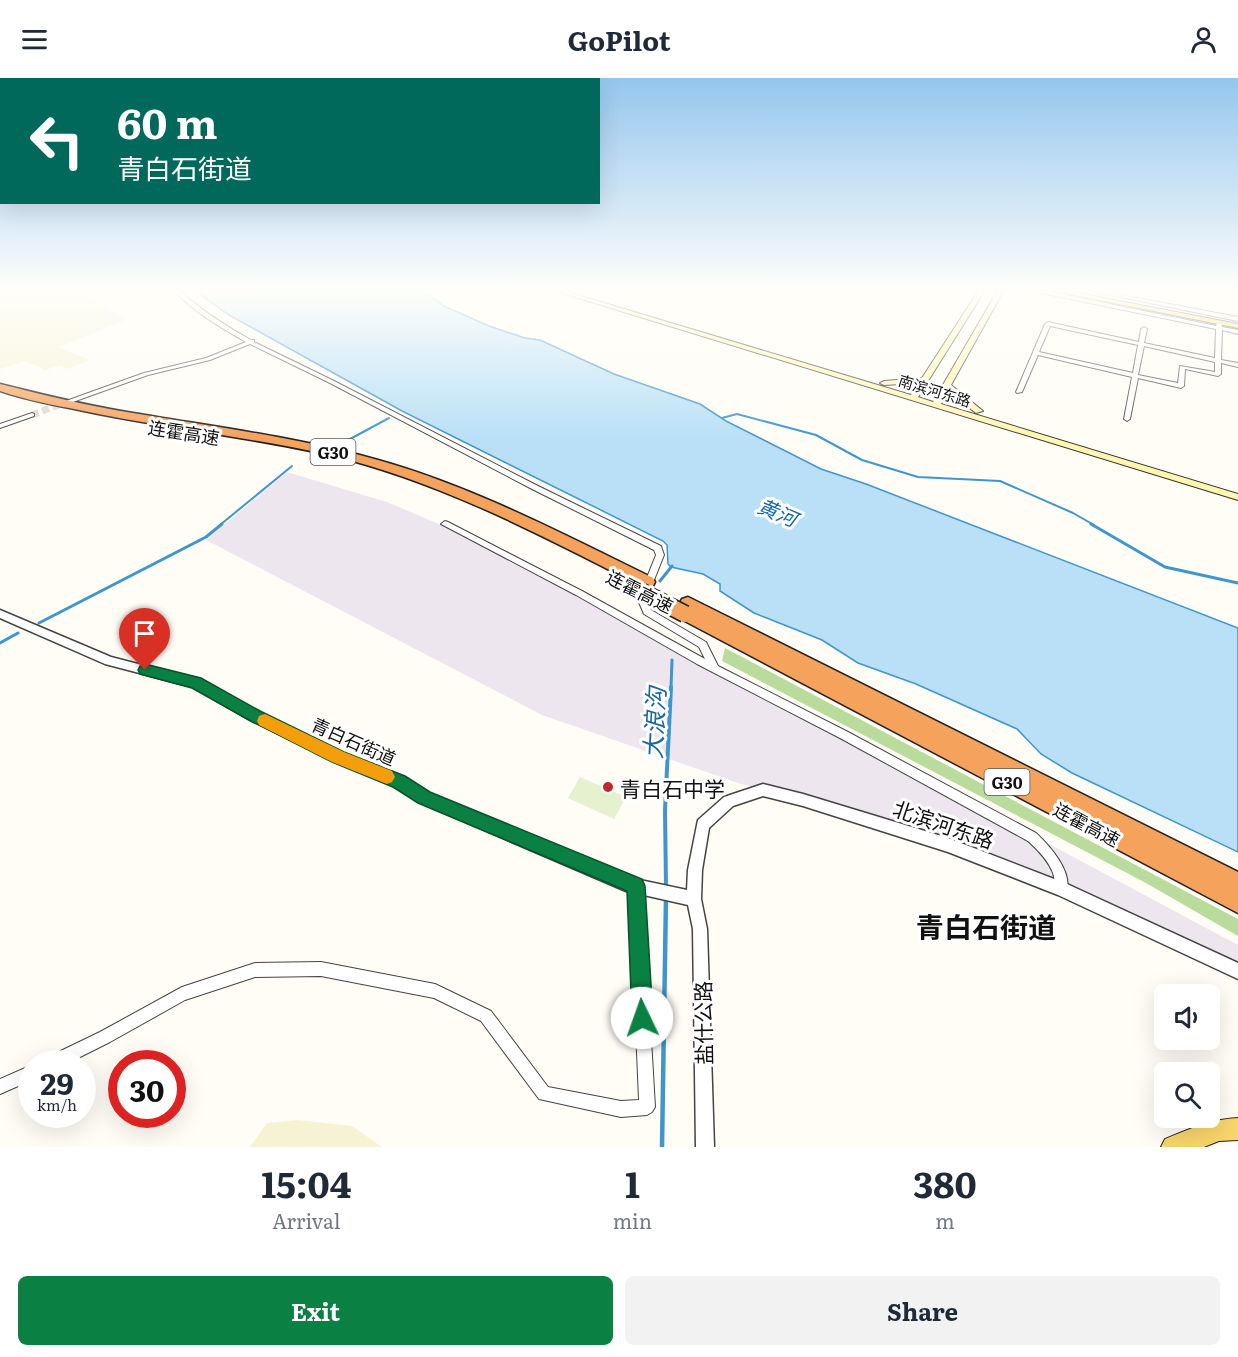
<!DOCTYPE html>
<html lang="en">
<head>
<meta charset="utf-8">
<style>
  :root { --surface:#fff; --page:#f2f2f3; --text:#1f2937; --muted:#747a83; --accent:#0b8043 }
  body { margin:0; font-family:Literata,"Noto Sans SC",serif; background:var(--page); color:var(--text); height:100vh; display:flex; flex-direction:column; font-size:22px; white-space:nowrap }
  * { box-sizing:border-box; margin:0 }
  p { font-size:20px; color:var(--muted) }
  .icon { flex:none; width:33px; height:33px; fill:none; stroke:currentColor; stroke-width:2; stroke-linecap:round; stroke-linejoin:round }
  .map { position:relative; height:1069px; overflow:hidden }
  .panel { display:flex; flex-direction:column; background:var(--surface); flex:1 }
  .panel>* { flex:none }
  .top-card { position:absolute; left:0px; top:0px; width:600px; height:126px; box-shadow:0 6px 24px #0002; background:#00695c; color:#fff; overflow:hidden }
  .buttons { position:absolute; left:1154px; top:906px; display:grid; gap:12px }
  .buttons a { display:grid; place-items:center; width:66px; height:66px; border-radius:9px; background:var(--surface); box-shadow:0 6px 24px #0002; font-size:30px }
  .speed { position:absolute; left:18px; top:972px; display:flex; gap:12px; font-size:30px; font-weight:700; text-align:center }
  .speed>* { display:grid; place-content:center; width:78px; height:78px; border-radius:50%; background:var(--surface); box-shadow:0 6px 24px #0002; line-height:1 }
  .speed small { font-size:15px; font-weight:400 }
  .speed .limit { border:9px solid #d22; background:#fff; color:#111 }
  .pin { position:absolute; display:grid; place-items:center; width:51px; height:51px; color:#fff; margin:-62px -26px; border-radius:50% 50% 50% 0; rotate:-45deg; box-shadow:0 0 6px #0007 }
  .pin .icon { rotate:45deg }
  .me { position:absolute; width:66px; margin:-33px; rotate:357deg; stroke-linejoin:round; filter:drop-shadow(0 0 4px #0008) }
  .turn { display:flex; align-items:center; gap:21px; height:126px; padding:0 18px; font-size:27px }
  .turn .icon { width:78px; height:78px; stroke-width:2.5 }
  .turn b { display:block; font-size:42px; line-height:51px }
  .eta { display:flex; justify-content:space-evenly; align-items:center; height:102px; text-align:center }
  .eta b { font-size:36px; font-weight:700; line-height:42px }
  .action { display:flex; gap:12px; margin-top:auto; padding:12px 18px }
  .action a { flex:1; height:69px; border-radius:9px; background:var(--accent); color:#fff; font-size:24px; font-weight:700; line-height:69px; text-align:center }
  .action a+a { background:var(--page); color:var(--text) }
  header { display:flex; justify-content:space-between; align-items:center; height:78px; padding:0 18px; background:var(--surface); font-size:27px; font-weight:700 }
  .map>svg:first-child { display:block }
  .industrial { fill:#eee6ef }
  .farmland { fill:#f6f3d4 }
  .forest { fill:#b9dc9c }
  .pitch { fill:#e6f2cf }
  .water { fill:#b9e0f7; stroke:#3f96cf; stroke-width:1.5 }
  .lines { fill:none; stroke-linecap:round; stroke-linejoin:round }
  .stream-far3 { stroke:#3f96cf; stroke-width:2 }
  .stream-far2 { stroke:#3f96cf; stroke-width:3 }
  .stream-far1 { stroke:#3f96cf; stroke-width:4 }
  .stream { stroke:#3f96cf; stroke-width:4.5 }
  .minor-tunnel { stroke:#dbdad3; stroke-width:7; stroke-dasharray:7 4; stroke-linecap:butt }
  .minor-casing { stroke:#444; stroke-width:2 }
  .tertiary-casing { stroke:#444; stroke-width:3 }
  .secondary-casing { stroke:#333; stroke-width:2 }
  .primary-casing { stroke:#222; stroke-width:2 }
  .motorway-casing { stroke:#222; stroke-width:3 }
  .minor { fill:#fff; fill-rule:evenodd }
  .tertiary { fill:#fff; fill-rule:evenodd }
  .secondary { fill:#fff6b0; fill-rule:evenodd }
  .primary { fill:#f9d66b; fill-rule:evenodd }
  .motorway { fill:#f5a25d; fill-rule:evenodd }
  .motorway-bridge-casing { stroke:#222; stroke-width:19; stroke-linecap:butt }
  .motorway-bridge { stroke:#f5a25d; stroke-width:16 }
  .route { fill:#0b8043; stroke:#07532c; stroke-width:1.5 }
  .slow { fill:#f59e0b }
  .poi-dot { fill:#c4262e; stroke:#fff; stroke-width:2 }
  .labels { text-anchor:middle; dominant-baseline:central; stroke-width:6; stroke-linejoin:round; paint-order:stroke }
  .far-street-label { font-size:15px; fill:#111; stroke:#fff }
  .shield { fill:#fff; stroke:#585858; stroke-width:1.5 }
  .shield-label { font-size:16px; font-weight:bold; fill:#111 }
  .street-label { font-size:18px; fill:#111; stroke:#fff }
  .water-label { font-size:20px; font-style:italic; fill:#1768a6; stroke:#fff }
  .near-poi-label { font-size:21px; fill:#111; stroke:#fff; text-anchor:start }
  .near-street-label { font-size:21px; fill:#111; stroke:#fff }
  .near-water-label { font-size:24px; font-style:italic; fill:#1768a6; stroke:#fff }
  .near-district-label { font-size:28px; font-weight:bold; fill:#111; stroke:#fff }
</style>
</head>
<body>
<header><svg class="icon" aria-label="menu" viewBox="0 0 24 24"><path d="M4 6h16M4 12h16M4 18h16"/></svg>GoPilot<svg class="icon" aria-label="person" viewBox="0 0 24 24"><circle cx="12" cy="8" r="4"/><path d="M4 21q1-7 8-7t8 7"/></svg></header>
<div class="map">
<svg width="1238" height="1069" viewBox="0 0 1238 1069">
  <rect width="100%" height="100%" fill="#fffdf5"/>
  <!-- industrial -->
  <path class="industrial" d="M287,394L387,424L500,472L1238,867V899L1024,795L837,729L741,706L542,637L206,462Z"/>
  <!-- farmland -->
  <path class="farmland" d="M0,212H81L125,242L58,269L90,282L67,291L60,287L45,292L25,283L0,291Z
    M297,1042L352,1048L382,1069H250L267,1045Z"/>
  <!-- forest -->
  <path class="forest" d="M725,570L1238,841V858L1146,805L722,583Z"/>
  <!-- pitch -->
  <path class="pitch" d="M580,699L626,719L614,741L568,720Z"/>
  <!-- water -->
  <path class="water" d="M194,212H422L444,228L489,248L525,260L540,262L614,296L700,326L726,343L821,391L866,406L1238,550V774L1072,695L1041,676L1017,651L916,606L858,585L822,562L754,535L720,513V506L703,496L671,489L668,486L667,467L663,463L402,333L229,237Z"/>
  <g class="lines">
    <!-- stream-far3 -->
    <path class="stream-far3" d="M722,340L737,336L816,357L862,382L918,399L1000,403L1073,435L1094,447
      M339,367L389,340
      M220,447L292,388"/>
    <!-- stream-far2 -->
    <path class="stream-far2" d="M1091,446L1165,489L1238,505
      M660,503L672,488
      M39,545L206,459L222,446
      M0,565L18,555
      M671,610L672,582"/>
    <!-- stream-far1 -->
    <path class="stream-far1" d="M666,809L665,732L671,609"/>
    <!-- stream -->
    <path class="stream" d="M662,1069L666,819"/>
    <!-- minor-tunnel -->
    <path class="minor-tunnel" d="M32,337L66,324"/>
    <!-- minor casing -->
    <g class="minor-casing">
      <path id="minor" d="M173,212H179C201,232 224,247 251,262H254V264L334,303L538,408L661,468L664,477L646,522L651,532L706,564L718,588L848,654L1036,755C1050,768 1074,795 1066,815L1062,817L1058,815C1055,809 1055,802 1053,795C1048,782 1038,772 1028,763L840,660L697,586L576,517L441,446L445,443L448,444L582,513L705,581L699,569L644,536L638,522L656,477L654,472L532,411L330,305L250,266L210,282L148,297L70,325H66V323L144,295L206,280L246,264C220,249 194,234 173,212Z
        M1034,212H1042L1216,248L1217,243H1221L1222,249L1238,252V256L1222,252L1221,282L1238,285V289L1221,285V296L1218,298L1185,291L1184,308L1181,310L1138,300L1130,341L1127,343L1124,341L1132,299L1038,277L1022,314L1017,315L1016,314L1045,246L1048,244L1139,264L1141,251L1144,249L1147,251L1144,265L1215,280L1216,251L1036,214ZM1050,248L1138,267L1133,295L1039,274ZM1144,268L1215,284V294L1180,288L1178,305L1138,297Z
        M1086,212H1095L1238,239V243Z
        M32,335L34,336V338L0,350V346Z
        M636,802L640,804L642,808L655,1029L652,1034L647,1037L621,1039L539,1021L481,943L434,920L321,898L255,899L185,922L110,964L66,986H42L44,981L100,954L182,909L255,885L321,884L435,906L491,933L548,1009L621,1023L639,1022L630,808L632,804Z
        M32,987V1002L0,1016V1001Z"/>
    </g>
    <!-- tertiary casing -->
    <g class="tertiary-casing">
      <path id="tertiary" d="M0,532L111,579L200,602L258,634L342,675L404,700L429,716L626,799L687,812L688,792L698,742L724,719L763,706L803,716L948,760L1067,806L1238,885V901L1058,817L948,774L803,728L763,718L733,728L709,750L702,792L701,821L707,851L714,1069H696L693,851L688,827L626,813L419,724L394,708L334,683L250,642L193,609L105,586L0,540Z"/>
    </g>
    <!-- secondary casing -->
    <g class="secondary-casing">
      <path id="secondary" d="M552,212H561L911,317L919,305L884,307L880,305L884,303L922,300L979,212H985L918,319L933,324L998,212H1004L951,307L983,333L976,335L948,313L941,326L1238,416V422Z"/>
    </g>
    <!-- primary casing -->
    <g class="primary-casing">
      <path id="primary" d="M1049,212H1063L1238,246V250Z
        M1238,1040V1062L1219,1063L1204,1069H1161L1165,1061C1189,1051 1212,1041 1238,1040Z"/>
    </g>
    <!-- motorway casing -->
    <g class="motorway-casing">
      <path id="motorway" d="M0,306C44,317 88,328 133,335C215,349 297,359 378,382C474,409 563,456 653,500L655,504L653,508H641C541,457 439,403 329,377C246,358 162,350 79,332C53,327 26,322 0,313Z
        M688,519L1238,794V835L679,540L677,536L679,532L684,530L680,525L682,521Z"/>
    </g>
    <!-- minor -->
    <use href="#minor" class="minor"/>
    <!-- tertiary -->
    <use href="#tertiary" class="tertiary"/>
    <!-- secondary -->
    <use href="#secondary" class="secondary"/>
    <!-- primary -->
    <use href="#primary" class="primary"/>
    <!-- motorway -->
    <use href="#motorway" class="motorway"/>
    <!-- motorway-bridge casing -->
    <g class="motorway-bridge-casing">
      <path id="motorway-bridge" d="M642,514L685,536"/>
    </g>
    <!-- motorway-bridge -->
    <use href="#motorway-bridge" class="motorway-bridge"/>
  </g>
  <!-- sky -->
  <linearGradient id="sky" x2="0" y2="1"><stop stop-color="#95c6ee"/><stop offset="0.59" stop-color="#fffefa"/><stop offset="1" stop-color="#fffefa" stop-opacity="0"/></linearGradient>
  <rect width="1238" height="361" fill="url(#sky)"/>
  <!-- route -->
  <path class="route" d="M145,586L201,600L260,633L344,674L405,698L430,714L642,801L645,808L653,940L650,948L642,951L635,948L632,940L627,813L418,725L393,709L332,684L249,642L192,610L140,596L138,592L140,588Z"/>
  <!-- slow -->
  <path class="slow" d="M265,636L344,674L392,693L395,699L392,704L387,706L332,684L259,647L257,643L259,638Z"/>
  <!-- markers -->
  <circle class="poi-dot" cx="608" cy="709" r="6"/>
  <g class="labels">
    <!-- far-street labels -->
    <g class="far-street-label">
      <text transform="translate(935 312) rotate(17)">南滨河东路</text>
    </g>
    <!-- shield labels -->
    <g class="shield">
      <rect x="310.5" y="361" width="45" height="26" rx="4.5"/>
      <rect x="984.5" y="691" width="45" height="26" rx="4.5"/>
    </g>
    <g class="shield-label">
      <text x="333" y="374">G30</text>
      <text x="1007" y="704">G30</text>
    </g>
    <!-- street labels -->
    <g class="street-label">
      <text transform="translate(184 354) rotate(9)">连霍高速</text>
      <text transform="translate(640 513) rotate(27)">连霍高速</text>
      <text transform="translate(354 663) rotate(24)">青白石街道</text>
      <text transform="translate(1087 746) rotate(28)">连霍高速</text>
    </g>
    <!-- water labels -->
    <g class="water-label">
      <text transform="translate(778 433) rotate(23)">黄河</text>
    </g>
    <!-- near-poi labels -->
    <g class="near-poi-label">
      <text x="620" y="709">青白石中学</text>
    </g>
    <!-- near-street labels -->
    <g class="near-street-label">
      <text transform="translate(944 745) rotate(19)">北滨河东路</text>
      <text transform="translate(702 945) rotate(-91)">盐什公路</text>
    </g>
    <!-- near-water labels -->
    <g class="near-water-label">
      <text transform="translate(653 645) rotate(-87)">大浪沟</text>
    </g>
    <!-- near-district labels -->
    <g class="near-district-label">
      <text x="986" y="848">青白石街道</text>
    </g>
  </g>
</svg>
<div class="buttons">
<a><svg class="icon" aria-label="sound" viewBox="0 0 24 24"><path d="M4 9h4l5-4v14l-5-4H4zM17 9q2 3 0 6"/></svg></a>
<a><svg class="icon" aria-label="search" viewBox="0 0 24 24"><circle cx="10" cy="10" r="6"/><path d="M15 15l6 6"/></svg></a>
</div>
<div class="speed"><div>29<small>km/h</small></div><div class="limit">30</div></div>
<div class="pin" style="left:145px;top:592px;background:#d93025"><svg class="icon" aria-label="arrive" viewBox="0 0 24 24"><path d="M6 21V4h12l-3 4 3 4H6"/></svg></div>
<svg class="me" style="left:642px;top:940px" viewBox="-20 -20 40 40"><circle r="19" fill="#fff"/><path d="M0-13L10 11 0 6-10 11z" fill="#0b8043"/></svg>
<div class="top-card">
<div class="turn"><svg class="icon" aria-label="left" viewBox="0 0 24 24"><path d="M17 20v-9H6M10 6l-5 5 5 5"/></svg><div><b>60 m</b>青白石街道</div></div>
</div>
</div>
<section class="panel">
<div class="eta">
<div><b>15:04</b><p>Arrival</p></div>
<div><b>1</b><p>min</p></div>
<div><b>380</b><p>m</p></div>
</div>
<div class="action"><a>Exit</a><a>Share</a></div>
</section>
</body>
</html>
